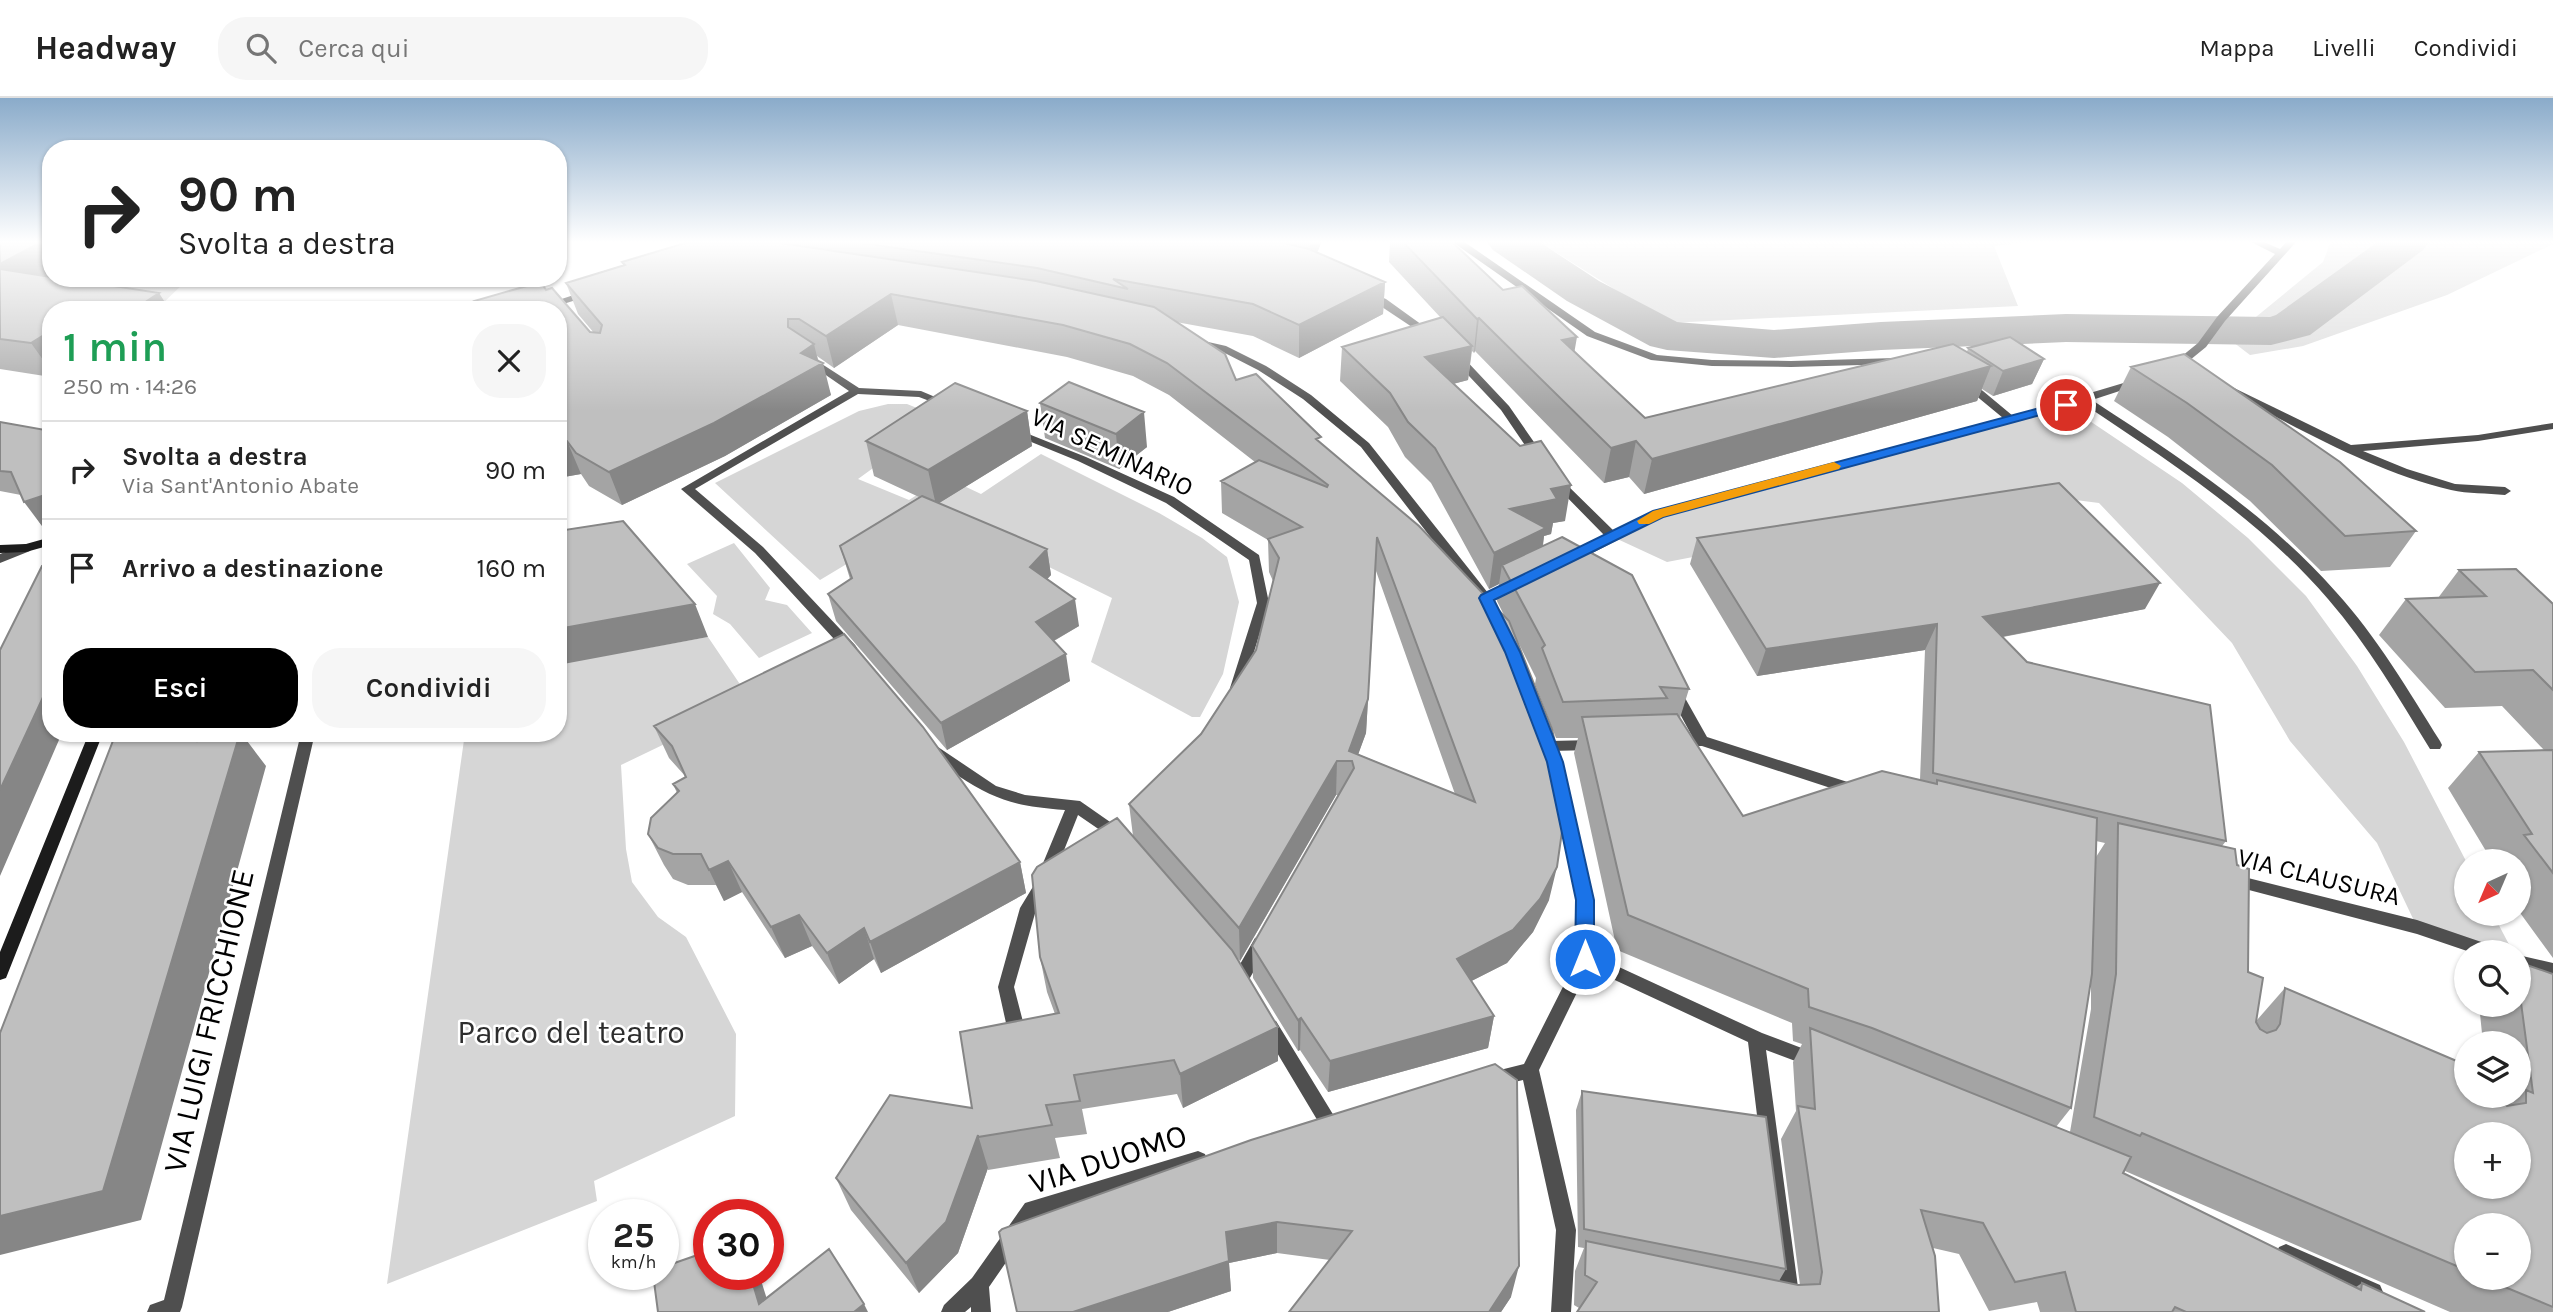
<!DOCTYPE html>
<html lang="it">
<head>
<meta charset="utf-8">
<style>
  :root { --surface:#fff; --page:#f6f6f6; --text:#222; --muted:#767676; --line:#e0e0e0; --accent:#000 }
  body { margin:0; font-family:Karla,sans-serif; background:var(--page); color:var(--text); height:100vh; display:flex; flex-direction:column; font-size:26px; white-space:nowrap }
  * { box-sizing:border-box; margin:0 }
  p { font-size:23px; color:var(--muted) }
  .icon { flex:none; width:38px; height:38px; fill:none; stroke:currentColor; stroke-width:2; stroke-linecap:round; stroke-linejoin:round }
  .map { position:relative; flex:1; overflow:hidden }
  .side { position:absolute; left:42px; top:203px; width:525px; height:441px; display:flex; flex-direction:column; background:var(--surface); border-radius:28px; box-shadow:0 2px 5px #0004 }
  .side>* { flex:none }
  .top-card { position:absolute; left:42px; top:42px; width:525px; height:147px; border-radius:28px; box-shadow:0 2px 5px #0004; background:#fff; color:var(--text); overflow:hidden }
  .needle { width:46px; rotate:224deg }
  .fabs { position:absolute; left:2454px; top:751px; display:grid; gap:14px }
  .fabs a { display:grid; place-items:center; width:77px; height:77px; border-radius:50%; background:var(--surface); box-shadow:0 2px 5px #0004; font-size:35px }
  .speed { position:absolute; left:588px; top:1101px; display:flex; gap:14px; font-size:35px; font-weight:700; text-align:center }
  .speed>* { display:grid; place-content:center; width:91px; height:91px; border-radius:50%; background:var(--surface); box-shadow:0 2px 5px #0004; line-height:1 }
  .speed small { font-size:18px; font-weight:400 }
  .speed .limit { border:10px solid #d22; background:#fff; color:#111 }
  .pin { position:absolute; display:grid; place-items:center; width:60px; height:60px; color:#fff; margin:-30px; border:4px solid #fff; border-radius:50%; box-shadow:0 2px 7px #0007 }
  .me { position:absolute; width:77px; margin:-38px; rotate:0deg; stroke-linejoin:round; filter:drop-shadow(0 0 5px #0008) }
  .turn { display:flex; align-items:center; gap:24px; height:147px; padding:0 21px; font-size:32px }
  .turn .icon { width:91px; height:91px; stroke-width:2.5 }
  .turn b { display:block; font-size:49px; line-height:60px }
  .round { display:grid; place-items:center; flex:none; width:74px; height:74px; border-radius:28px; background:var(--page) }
  .headline { display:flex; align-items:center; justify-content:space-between; height:119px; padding:0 21px }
  h1 { font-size:42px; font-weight:600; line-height:52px; color:#1e9e55 }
  .button { display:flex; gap:14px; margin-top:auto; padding:14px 21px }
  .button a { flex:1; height:80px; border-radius:28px; background:var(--accent); color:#fff; font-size:28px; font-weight:600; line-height:80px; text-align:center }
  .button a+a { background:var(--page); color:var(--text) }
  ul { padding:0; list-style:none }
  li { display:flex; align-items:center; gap:21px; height:98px; padding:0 21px; border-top:2px solid var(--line) }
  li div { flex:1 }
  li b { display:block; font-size:26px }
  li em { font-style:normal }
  header { display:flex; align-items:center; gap:42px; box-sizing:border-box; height:98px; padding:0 35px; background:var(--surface); border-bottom:2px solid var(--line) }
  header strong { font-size:33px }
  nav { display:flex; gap:38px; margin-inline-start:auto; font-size:24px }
  .search { width:490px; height:63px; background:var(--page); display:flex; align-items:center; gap:18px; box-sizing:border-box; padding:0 24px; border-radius:28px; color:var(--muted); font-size:26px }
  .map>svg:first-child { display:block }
  .green { fill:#d6d6d6 }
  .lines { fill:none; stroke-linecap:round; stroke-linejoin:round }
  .river { fill:#9d9d9d; fill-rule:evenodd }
  .street { fill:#4f4f4f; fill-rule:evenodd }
  .secondary { fill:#1c1c1c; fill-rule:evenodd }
  .wall { fill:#a4a4a4; fill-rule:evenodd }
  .shaded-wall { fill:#868686 }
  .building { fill:#bfbfbf; stroke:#868686; stroke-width:2; fill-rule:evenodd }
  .route { fill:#1a73e8; stroke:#114b97; stroke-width:2 }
  .slow { fill:#f59e0b }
  .labels { text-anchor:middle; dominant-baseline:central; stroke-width:5; stroke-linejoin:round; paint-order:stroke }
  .street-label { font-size:26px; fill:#000; stroke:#fff }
  .near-street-label { font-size:32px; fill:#000; stroke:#fff }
  .near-park-label { font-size:32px; fill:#2d2d2d; stroke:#fff }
</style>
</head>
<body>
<header>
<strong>Headway</strong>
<div class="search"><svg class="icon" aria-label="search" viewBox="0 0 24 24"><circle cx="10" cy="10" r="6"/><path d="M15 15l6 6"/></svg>Cerca qui</div>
<nav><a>Mappa</a><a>Livelli</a><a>Condividi</a></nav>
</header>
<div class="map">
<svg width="2553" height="1214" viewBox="0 0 2553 1214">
  <rect width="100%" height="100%" fill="#fff"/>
  <!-- green -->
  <path class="green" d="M1538,143H2038L1994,148L2018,208L1668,225Z
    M2331,143H2553V146L2447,197L2303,248L2250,257L2229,241L2323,164Z
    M127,180H189L156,212H108Z
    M888,306H907L942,320L858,381L909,402L945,379L981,396L1041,356L1159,415L1202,440L1227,459L1239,504L1223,576L1200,619H1192L1091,564L1112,500L935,413L820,482L715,385L859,313Z
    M2066,307L2182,385L2248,440L2306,498L2357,568L2404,644L2466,763V816H2493L2513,854H2490L2417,829L2377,745L2290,643L2232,545L2099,405L2060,400L1953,409L1667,464L1613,439L1658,416Z
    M734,445L770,490L765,502L787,507L812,535L759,560L730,526L713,516L717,498L687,466Z
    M708,539L752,604L621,667L626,751L632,784L658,819L686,839L736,936L735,1018L594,1083L597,1103L387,1186L465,635H558V566Z"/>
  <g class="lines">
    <!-- river -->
    <path class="river" d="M1486,143H1538L1599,183L1677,224L1774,232L1881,224L2066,216L2270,219L2276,217L2379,143H2430L2423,152L2310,237L2271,247L2066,244L1881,252L1774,260L1667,252L1650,248L1567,203L1493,152Z"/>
    <!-- street -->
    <path class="street" d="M1451,143H1463L1595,234L1657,257L1712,262L1791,263L1896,260L1901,263L1896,266L1791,269L1712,268L1651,262L1587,238Z
      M2249,143H2262L2280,151L2287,143H2297L2225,223L2206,249L2179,271H2171V267L2198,245L2217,219L2275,156Z
      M1369,194L1386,201L1436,237L1431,240L1427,239L1364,197Z
      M1195,241L1226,248L1266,268L1311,297L1369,345L1492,500L1493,503L1492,506H1482L1361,349L1303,301L1258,272L1219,252L1191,246V242Z
      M1457,256L1461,257L1509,308L1545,360L1543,362H1535L1501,312L1453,261V257Z
      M808,257L859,290L921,293L954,307L948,310L919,299L858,296L695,391L763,449L855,547L857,550L855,553H845L755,455L681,391L849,293L804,262L803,260Z
      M2137,281L2141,282V286L2092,302C2179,359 2267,416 2336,494C2377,539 2408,592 2440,643L2442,647L2440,651H2430C2398,599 2368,547 2328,501C2259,421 2169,363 2082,305L1662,419L1577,463H1569L1567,460L1605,438L1554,386V382H1562L1615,434L1654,413L2003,320L1963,287V283H1971L2013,318Z
      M2232,289L2351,347L2478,337L2553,325V331L2478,343L2363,353L2407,371L2455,386L2505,389L2511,393L2505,397C2487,395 2468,396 2451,392C2372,373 2300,331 2228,294V290Z
      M1016,331L1086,359L1174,399L1259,457L1269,505L1242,593H1232L1230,590L1257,505L1249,462L1166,405L1078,363L1012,336V332Z
      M26,446L32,450L30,453L0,465V456Z
      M1675,589L1680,591L1707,639L1860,688L1862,692L1860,696L1855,698L1702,648H1671L1669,644L1671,640L1692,638L1668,594Z
      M301,635H315L182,1209L180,1214H147L150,1207L164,1202Z
      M1593,642L1598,643L1600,647L1598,651L1593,652L1550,653L1545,652L1543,648L1545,644L1550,643Z
      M935,647L996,688L1025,697L1080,703L1123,733L1126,737L1123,741H1113L1078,717L1049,790L1036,812L1014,889L1028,943L1025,948L1019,951L1013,948L1010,943L998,889L1020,810L1034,787L1065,712C1017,708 998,704 957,677C946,670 935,664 928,652L930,648Z
      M1561,688L1566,690L1568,694L1593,802V857L1762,935L1820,957L1823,962L1820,967L1814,970L1766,952L1800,1204L1799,1214H1779L1780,1204L1748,944L1589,870L1539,972L1576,1132L1571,1214H1551L1556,1132L1523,982L1494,989L1488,987L1485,981L1488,975L1524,966L1577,861V802L1554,694L1556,690Z
      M2232,776L2417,822L2496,849L2498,854H2470L2417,836L2226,786L2224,782L2226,778Z
      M1261,838L1267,840L1269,845L1267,850L1247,885L1241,887L1235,885L1233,880L1235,875L1255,840Z
      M2518,857L2553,865V879L2518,871Z
      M1270,921L1276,923L1334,1018L1337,1024L1334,1030L1328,1032L1322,1030L1264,933L1261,928L1264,923Z
      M1198,1053L1205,1056L1207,1062L1205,1068L1038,1118L989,1189L991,1214H971V1209L965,1214H941L944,1207L972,1180L1025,1105Z
      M2286,1146L2380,1187L2383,1194L2380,1201L2373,1204L2279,1163L2276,1156L2279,1149Z"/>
    <!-- secondary -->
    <path class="secondary" d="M589,192L592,193V197L544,212H528Z
      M51,439V447L26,454L0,455V447L26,446Z
      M89,635H103L8,875L6,880L0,882V854Z"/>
  </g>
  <!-- wall -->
  <path class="wall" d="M0,143L51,212V279L0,271Z
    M692,143H1322L1317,155L1385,184L1383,216L1299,260L1253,238L1176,224L1236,282L1320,345L1504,517L1497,503L1499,486L1489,491L1431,385L1405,359L1388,329L1340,283L1342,249L1441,220L1389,164L1390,143H1451L1503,192L1574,254L1645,320L1967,254L1968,250L2044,261L2032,286L1993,298L1982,291L1977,303L1644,396L1629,379L1604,385L1475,253L1474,255L1472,253L1468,282L1453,286L1565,423L1553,425L1551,436L1544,438L1543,448L1689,591L1680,620L1743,718L1920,682L1925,552L1757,578L1690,466L1697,440L2145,511L2003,539L2027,564L2226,743L2222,748L2248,874L2257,922L2285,890L2466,998H2518V945H2483L2479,906H2518V864L2553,876V1214H2450L2125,1073L2123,1075L2356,1189L2362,1185L2425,1214H2040L2037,1204L1989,1213L1959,1156L1933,1150L1939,1214L1579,1210L1574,1207L1575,1173L1584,1150L1578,1149L1576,1012L1582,993L1786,1171L1779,1183L1800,1187L1781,1041L1796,1013L1793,964L1802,946L1793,943L1792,925L1617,852L1574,655L1578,640H1556L1535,586L1536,580L1518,544L1549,802L1533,834L1507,865L1471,883L1494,918L1488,950L1328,994L1300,952L1298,953L1253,880L1252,848L1339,697H1336L1240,863L1235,857L1278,963L1183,1010L1177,996L1082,1011L1087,1036L1055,1040L1060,1060L988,1072V1070L958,1155L919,1195L851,1112L836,1080L972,1010L1055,916L1047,894L1040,859L1133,738L1129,706L1201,636L1256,552L1273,483L1269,474L1268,442L1222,415L1221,383L1255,364L1169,297L1133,278L1067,259L898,227L834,270L817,258L831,297L725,358L622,407L589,388L581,376L558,380V212H478L474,203L546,192L590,234L594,235L578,216L566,185L623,167L622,164ZM1376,473L1455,696L1358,656L1366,635ZM2096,743L2105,745L2096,759ZM2091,882V911L2070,1034L2056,1029L2071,1010ZM2466,1127L2518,1180H2466Z
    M2131,269L2416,433L2390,469L2321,473L2250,403L2168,339L2114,303Z
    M1040,305L1147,349L1119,371L1045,340Z
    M1027,313L1032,348L939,405L1047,451L1051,477L1047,481L1079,528L1054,543L1070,583L947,652L836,523L828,496L850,481L840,448L919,399L874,378L866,343Z
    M0,324L42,428L21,397L0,393Z
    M2459,472L2553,506V860L2518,812V763H2492L2448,690L2479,654L2544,652L2502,608L2445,610L2379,537L2406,501L2438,500Z
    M654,628L1020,764L1026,795L881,875L874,861L839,886L812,848L785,860L742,794L724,803L716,787H688L673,781L664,767L648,736L677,695L673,686L686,679L669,660Z
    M1251,1042L1511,1199L1501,1214H1289L1330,1162L1277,1155L1229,1165L1231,1193L1168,1214Z"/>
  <!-- shaded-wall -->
  <path class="shaded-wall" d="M43,143H51V180H0V166Z
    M1310,143H1322L1309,172Z
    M1385,184L1383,216L1299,260V227Z
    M159,195L170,212H133Z
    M891,196L898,227L834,270L826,238Z
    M1479,220L1475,253L1474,255L1477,221Z
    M44,237L51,247V273L31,245Z
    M1577,239L1571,273L1562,242Z
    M814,246L819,267L823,265L831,297L725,358L622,407L609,374Z
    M1472,248L1468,282L1422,294L1425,259Z
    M2044,261L2032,286L1993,298L2003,273Z
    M1991,268L1977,303L1644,396L1652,361Z
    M1027,313L1032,348L936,407L928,372Z
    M1144,314L1147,349L1119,371L1116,336Z
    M567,343L581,376L558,380V345Z
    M1636,343L1629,379L1604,385L1611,350Z
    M1571,387L1565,423L1553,425L1551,436L1544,438L1540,466L1502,467L1499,486L1489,491L1494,455L1510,411L1551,391Z
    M51,395V425L42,428L24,404Z
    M1047,451L1051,477L1034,495L1030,469Z
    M2160,485L2145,511L1970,545L1983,519Z
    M1075,501L1079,528L1041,550L1036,524Z
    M695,506L708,539L558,567V531Z
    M1937,526L1925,552L1757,578L1766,551Z
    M1066,556L1070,583L947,652L941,625Z
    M51,582V635H62L0,778V692Z
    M1368,601L1366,635L1354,668L1349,653Z
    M200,635H236L198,643Z
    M241,635L266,668L141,1122L0,1157V1118Z
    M1337,663L1336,697L1240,863L1239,830Z
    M728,763L742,794L724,803L709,772Z
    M1020,764L1026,795L881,875L870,844Z
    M1557,769L1549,802L1533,834L1507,865L1452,893L1457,861Z
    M799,817L812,848L785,860L771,829Z
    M864,830L874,861L839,886L827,855Z
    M1494,918L1488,950L1328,994L1330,963Z
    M1301,920L1300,952L1298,953V922Z
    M1278,929V963L1183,1010L1180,976Z
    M978,1037L988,1070L958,1155L919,1195L906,1165Z
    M1277,1124V1155L1229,1165L1231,1193L1168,1214H1073L1226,1134Z
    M1519,1168L1511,1199L1501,1214H1489Z
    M750,1176H759L771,1214L759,1206Z
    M864,1206L868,1214H854Z"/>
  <!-- building -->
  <path class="building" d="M0,143H43L0,166Z
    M692,143H767L1036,183L1154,209L1225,256L1236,282L1256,276L1321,339L1316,341L1419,428L1509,523L1552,631L1567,698L1557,769L1540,801L1513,832L1457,861L1494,918L1330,963L1301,920L1298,922L1252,848L1354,670L1352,663H1337L1239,830L1129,706L1201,636L1256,552L1279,460L1268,441L1302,429L1221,383L1259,362L1327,389L1328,387L1167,265L1130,246L1063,227L891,196L826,238L799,221H788V229L814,246L801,255L823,265L714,325L609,374L576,355L567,343L558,345V212H480L474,203L541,184L546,192L552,190L590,234L600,235L602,227L566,185L625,167L622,164ZM1377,439L1475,704L1349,653L1368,601Z
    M847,143H1276L1309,151L1385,184L1299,227L1253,206L1113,181L1128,191L1037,170Z
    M1402,143H1451L1503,192L1522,188L1577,239L1562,242L1645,320L1953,246L1991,268L1652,361L1636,343L1611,350L1479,220L1477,221Z
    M0,171L51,179V180H62L159,195L133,212H51V238L44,237L31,245L0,241Z
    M1443,219L1472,248L1425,259L1520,348L1541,343L1571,387L1551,391L1557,401L1510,411L1546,430L1494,455L1435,350L1408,324L1390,295L1342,249Z
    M2010,239L2044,261L2003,273L1968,250Z
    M2184,256L2340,364L2416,433L2345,438L2272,367L2187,305L2131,269Z
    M1069,284L1144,314L1116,336L1040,305Z
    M955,285L1027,313L928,372L866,343Z
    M0,324L51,333V395L24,404L11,374L0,373Z
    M2059,385L2160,485L1983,519L2027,564L2210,607L2226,743L1933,675L1937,526L1766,551L1697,440Z
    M922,398L1047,451L1030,469L1075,501L1036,524L1066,556L941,625L828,496L852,480L840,448Z
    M623,423L695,506L558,531V433Z
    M1562,439L1632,477L1689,591L1660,589L1667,600L1563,604L1542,550L1545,547L1502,467Z
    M51,467V582L0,692V552L42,468Z
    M2516,471L2553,506V592L2533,572L2475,574L2406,501L2486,498L2459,472Z
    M844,536L923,629L1020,764L870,844L864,830L827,855L799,817L771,829L728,763L709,772L701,756H673L658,750L648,736L651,720L679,693L673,686L686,679L672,648L654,628Z
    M1677,616L1743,718L1882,673L1937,686V682L2097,720L2092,876L2071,1010L1872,930L1809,909L1808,891L1628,817L1582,619Z
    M116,635H200L198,643L240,635L103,1093L0,1118V935Z
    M2553,652V775L2524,737L2532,736L2479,654Z
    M1117,720L1232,852L1278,929L1180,976L1174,962L1074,977L1080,1003L1046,1007L1052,1027L978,1039V1037L946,1124L906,1165L836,1080L890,997L972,1010L960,934L1059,915L1040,859L1032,777L1037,769Z
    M2118,725L2235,751L2237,767L2249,771L2248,874L2263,880L2256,924L2260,931L2267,935L2276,932L2280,926L2285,890L2466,967V998H2503L2504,1005L2507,1008L2526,1005V992L2533,995L2518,882V864L2553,876V1209L2483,1180H2518V1127H2466V1172L2142,1035L2140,1038L2094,1019L2116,876ZM2466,1036H2518V1088H2466Z
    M1810,930L2131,1059L2123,1075L2361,1192L2362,1185L2425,1214H2186L2175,1209L2172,1214H2076L2065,1174L2015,1184L1983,1125L1921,1112L1935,1158L1939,1214H1577L1597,1184L1585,1177L1586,1143L1798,1187L1820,1186L1822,1174L1798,1008L1815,1011Z
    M1495,966L1517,982L1519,1168L1489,1214H1289L1352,1133L1277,1124L1226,1134L1229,1163L1073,1214H1017L999,1134L1002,1131L1251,1042Z
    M1582,993L1766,1019L1786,1171L1584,1131Z
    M829,1151L864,1206L854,1214H658L653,1176H663V1169L709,1153V1176H750L759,1206Z"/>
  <!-- sky -->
  <linearGradient id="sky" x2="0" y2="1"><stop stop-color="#8aabca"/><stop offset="0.46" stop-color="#fff"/><stop offset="1" stop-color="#fff" stop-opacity="0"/></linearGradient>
  <rect width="2553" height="313" fill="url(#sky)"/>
  <!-- route -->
  <path class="route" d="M2066,303L2070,304V309L1663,419L1494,502L1520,554L1563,664L1594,802V861L1591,867L1585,869L1578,867L1575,861L1576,802L1547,664L1505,554L1479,500L1481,497L1653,413Z"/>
  <!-- slow -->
  <path class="slow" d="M1834,364L1841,368L1839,371L1663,419L1649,426H1639L1637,423L1653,413Z"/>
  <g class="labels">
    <!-- street labels -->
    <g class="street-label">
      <text transform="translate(1112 354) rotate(25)">VIA SEMINARIO</text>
      <text transform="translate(2319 779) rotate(14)">VIA CLAUSURA</text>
    </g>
    <!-- near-street labels -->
    <g class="near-street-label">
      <text transform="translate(209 923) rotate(-77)">VIA LUIGI FRICCHIONE</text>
      <text transform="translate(1108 1061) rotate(-18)">VIA DUOMO</text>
    </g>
    <!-- near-park labels -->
    <g class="near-park-label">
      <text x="571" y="934">Parco del teatro</text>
    </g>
  </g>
</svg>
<div class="fabs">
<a><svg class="needle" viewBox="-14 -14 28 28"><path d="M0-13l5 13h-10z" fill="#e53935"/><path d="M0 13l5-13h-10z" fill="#767676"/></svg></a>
<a><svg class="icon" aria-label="search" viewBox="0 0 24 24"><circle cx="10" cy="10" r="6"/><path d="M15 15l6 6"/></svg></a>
<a><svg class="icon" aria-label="layers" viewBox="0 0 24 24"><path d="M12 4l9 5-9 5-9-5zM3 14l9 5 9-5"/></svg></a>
<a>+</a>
<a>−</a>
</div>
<div class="speed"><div>25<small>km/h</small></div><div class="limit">30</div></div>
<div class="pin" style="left:2066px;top:307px;background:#d93025"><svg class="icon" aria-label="arrive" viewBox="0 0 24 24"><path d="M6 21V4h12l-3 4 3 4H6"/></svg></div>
<svg class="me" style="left:1585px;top:861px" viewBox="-20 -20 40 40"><circle r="17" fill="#1a73e8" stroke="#fff" stroke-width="3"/><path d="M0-11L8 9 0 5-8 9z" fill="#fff"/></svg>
<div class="top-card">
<div class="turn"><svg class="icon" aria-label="right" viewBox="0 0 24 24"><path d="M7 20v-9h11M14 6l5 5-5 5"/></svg><div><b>90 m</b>Svolta a destra</div></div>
</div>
<section class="side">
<div class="headline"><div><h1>1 min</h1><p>250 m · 14:26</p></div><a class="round"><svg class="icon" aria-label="close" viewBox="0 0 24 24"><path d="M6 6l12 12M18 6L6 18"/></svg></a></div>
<ul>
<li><svg class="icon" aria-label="right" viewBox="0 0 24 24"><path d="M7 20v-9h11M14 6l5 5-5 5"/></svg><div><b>Svolta a destra</b><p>Via Sant'Antonio Abate</p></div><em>90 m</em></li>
<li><svg class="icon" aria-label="arrive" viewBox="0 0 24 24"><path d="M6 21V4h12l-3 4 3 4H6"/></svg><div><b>Arrivo a destinazione</b></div><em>160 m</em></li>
</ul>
<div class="button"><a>Esci</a><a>Condividi</a></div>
</section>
</div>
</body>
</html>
